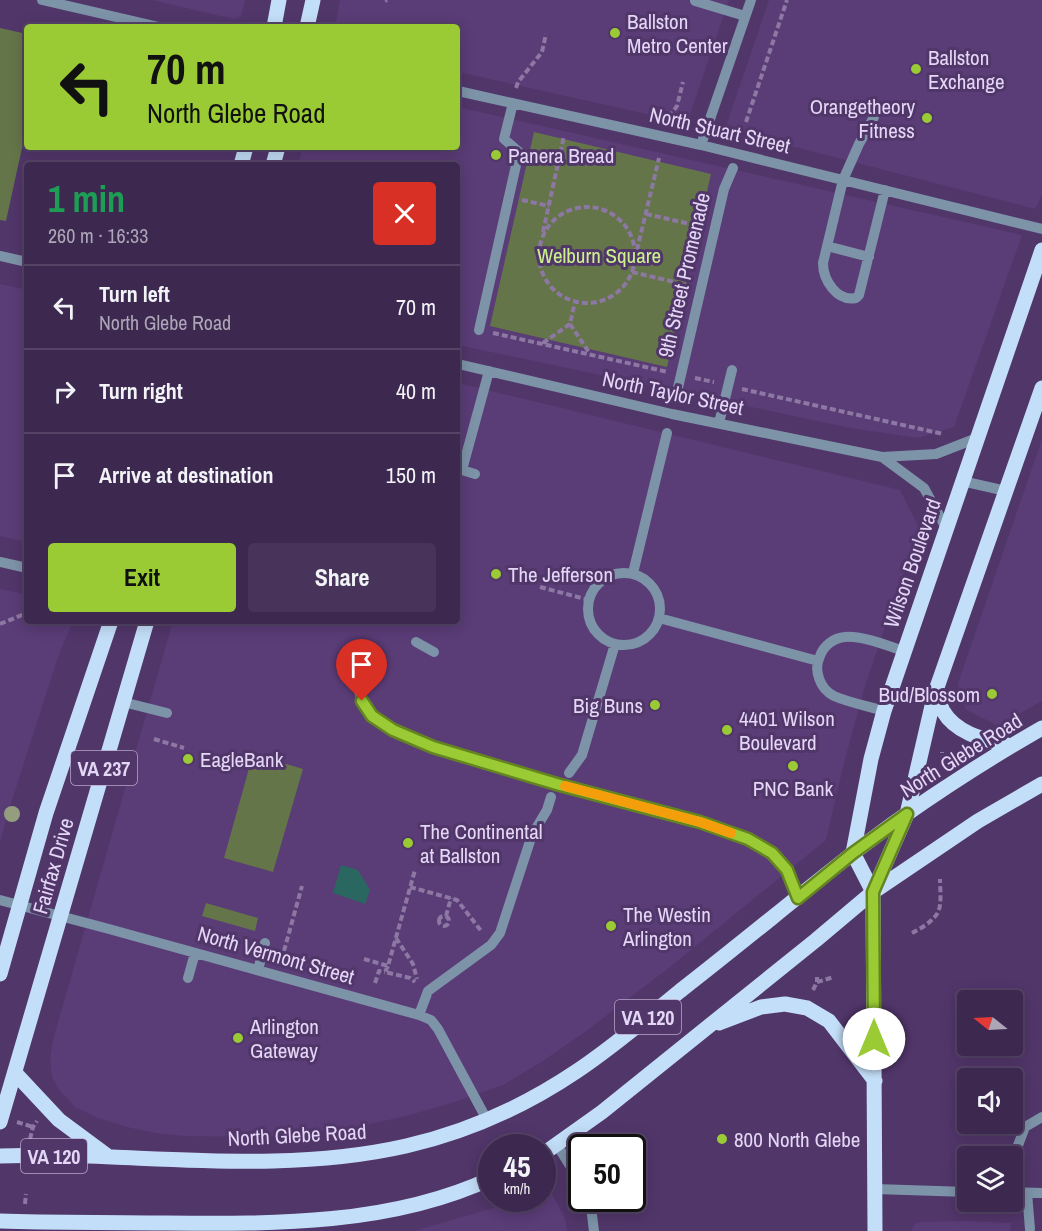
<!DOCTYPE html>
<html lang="en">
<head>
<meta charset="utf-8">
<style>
  :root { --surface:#3d2850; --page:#48345a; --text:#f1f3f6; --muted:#ada6b7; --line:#564467; --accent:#9acb34 }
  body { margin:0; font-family:"Archivo Narrow",sans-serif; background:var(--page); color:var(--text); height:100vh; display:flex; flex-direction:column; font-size:22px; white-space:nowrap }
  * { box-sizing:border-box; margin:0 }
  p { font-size:20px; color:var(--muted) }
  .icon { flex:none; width:33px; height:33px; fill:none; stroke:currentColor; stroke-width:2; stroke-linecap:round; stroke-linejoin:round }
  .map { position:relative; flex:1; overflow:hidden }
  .details { position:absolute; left:24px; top:162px; width:436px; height:462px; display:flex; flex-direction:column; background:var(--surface); border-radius:6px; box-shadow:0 3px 15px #0003,0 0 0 2px var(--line) }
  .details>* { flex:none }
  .hud { position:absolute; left:24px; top:24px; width:436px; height:126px; border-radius:6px; box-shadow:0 3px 15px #0003,0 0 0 2px var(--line); background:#9acb34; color:#111; overflow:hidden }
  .needle { width:39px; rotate:288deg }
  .tools { position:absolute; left:957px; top:990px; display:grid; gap:12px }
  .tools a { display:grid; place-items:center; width:66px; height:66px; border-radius:6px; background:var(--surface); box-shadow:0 3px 15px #0003,0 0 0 2px var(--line); font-size:30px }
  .speed { position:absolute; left:478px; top:1134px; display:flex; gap:12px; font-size:30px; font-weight:700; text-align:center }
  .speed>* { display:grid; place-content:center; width:78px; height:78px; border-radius:50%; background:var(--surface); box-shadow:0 3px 15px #0003,0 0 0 2px var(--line); line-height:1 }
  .speed small { font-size:15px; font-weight:400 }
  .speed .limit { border:3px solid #111; border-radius:9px; background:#fff; color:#111 }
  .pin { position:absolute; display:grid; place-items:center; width:51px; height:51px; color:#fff; margin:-62px -26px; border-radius:50% 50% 50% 0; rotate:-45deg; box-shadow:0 0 6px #0007 }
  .pin .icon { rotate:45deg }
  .me { position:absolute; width:66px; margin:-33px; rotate:0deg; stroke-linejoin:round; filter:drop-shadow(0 0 4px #0008) }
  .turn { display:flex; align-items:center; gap:21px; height:126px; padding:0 24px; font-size:27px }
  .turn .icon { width:78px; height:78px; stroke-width:2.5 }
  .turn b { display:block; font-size:42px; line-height:51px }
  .round { display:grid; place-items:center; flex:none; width:63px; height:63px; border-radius:6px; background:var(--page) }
  .overview { display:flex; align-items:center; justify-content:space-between; height:102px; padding:0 24px }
  h1 { font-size:36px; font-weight:800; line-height:45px; color:#1e9e55 }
  .button { display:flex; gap:12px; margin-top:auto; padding:12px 24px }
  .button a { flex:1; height:69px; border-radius:6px; background:var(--accent); color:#111; font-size:24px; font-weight:800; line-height:69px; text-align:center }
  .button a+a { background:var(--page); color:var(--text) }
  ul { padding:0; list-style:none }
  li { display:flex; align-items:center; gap:18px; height:84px; padding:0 24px; border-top:2px solid var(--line) }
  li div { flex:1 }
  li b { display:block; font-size:22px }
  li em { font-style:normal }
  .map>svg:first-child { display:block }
  .built { fill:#5a3c77 }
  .green { fill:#64754a }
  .water { fill:#2a6761 }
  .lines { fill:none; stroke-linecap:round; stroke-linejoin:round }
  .path { stroke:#8d78a3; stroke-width:4; stroke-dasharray:6 3; stroke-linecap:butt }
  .minor { stroke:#7d93a8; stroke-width:10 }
  .major { stroke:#c3def8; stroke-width:15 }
  .tree { fill:#949d7d }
  .route-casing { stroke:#648422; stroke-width:15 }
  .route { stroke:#9acb34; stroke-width:10 }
  .slow { stroke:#f59e0b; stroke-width:10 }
  .poi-dot { fill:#9acb34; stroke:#51366a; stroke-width:2 }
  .labels { text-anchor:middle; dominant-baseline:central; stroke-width:6; stroke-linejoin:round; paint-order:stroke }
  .shield { fill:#51366a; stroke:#b8a6cb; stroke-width:1.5 }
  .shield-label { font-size:20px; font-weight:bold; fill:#e4d6f5 }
  .poi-label { font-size:21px; fill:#e4d6f5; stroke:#51366a; text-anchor:start }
  .street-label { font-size:21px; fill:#e4d6f5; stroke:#51366a }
  .park-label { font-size:21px; fill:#cbf28c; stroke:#51366a }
</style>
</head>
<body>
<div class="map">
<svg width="1042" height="1231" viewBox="0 0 1042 1231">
  <rect width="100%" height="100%" fill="#51366a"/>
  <!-- built -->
  <path class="built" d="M152,0H245L241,17L233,19Z
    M340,0H729L687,123L458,72V27H335Z
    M769,0H1042V195L1035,209L725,129Z
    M458,107L1022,235L954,427L918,438L850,428L458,345V165H298L303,147H458Z
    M0,284L27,290V542L0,536Z
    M458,383L900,490L919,528L865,686L844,763L826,840L670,967L585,1032L543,1061L503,1085L455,1102L406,1116L352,1128L300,1135L245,1137L185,1136L155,1133L127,1127L98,1118L75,1107L60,1091L52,1077L50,1058L53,1040L173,621H458Z
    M1042,439V701L998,726L965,709L958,683Z
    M0,589L27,595V621H73L57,660L7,816L0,842Z
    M543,1194H552L565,1218L567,1231H414L524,1199L543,1198Z
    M967,1221L1011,1223L1010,1231H911L915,1224L920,1222Z"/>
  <!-- green -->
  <path class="green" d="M0,28L27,34V125L6,221L0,220Z
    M534,132L711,174L667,367L490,326Z
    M253,754L303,769L273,872L224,858Z
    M206,903L258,918L255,931L202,916Z"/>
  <!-- water -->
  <path class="water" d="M341,865L358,870L370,890L365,904L333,893Z"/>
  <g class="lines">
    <!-- path -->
    <path class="path" d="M385,1L387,0
      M516,88L518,82L542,52L546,34
      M669,117L677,106L683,82
      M746,122L787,0
      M522,200L549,206
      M539 255a48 48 0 1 1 96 0a48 48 0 1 1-96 0Z
      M646,214L699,226
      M543,232L564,136
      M637,250L659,158
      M632,272L687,285
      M570,324L590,354
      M493,333L668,372
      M543,343L570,324L575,302
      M695,378L714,382
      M742,389L943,434
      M540,587L589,600
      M0,624L27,613
      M154,739L184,748
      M942,762V752
      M410,887L457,900L482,932
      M446,916L451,898
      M439 921a5 5 0 1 1 10 0a5 5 0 1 1-10 0Z
      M912,933C920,929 934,921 938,912C942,905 940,888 940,879
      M396,938L413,964L417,979
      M284,951L302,886
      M364,959L388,966L415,870
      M388,966L385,972L410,978L415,982
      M817,982L834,977
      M375,983L379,971L385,972
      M813,990L817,982V977
      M17,1122L33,1127
      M521,1134L526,1143
      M30,1139L33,1127L37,1121
      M25,1204L26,1194"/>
    <!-- minor -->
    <path class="minor" d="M42,0L159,27
      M695,1L745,16
      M458,91L701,145L1042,229
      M874,117L859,144L843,180L823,263C823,280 837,302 856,298L859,295L885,190
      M701,145L751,0
      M827,246L869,257
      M0,256L27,262
      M479,330L519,152L504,139L513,103
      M458,364L672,414L882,457L936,454L977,438
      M677,392L724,189L733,168
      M719,423L732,370
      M882,457L924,488L946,528
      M475,474L462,470L489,371
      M962,481L1006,491
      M0,562L27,568
      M588 609a36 36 0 1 1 72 0a36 36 0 1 1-72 0Z
      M633,573L667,433
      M659,618L818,661
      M416,642L434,652
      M356,682L362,701L372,716L393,730L433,747L560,785L700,822L748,839L772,853L787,870L798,898
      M123,702L167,713
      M884,711C868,706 850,703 834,696C820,689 813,670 820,656C824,645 834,638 845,637C861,635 888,646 904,651
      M569,773L582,755L615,644
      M0,900L109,929L419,1015L431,1020L438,1029L487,1120
      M258,970L265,943
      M188,978L195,953
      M419,1015L428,991L491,945L500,933L532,835L547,810L551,797
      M557,1145L576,1175L582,1189
      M1012,1177L1017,1148L1025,1127L1042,1117
      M875,1189L968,1192
      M1012,1192L1042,1193
      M1027,1193L1030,1229
      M587,1198L591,1207L594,1231"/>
    <!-- major -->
    <path class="major" d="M274,27L279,0
      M307,27L313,0
      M241,165L246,147
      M273,165L278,147
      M935,693C938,699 940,705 943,711C957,735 987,740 1011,746
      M873,892L853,853L871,759L884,711L1042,250
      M0,974L46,813L111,621
      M719,1023L761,1007L785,1004L807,1008L829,1021L875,1081
      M15,1073L59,1120L109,1157
      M0,1122L147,621
      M543,1154L602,1112L816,940L873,892L978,821L1042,784
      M0,1156C37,1155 75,1155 112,1157C210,1161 309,1168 406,1146C467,1132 525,1106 577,1071C613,1047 647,1018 680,991C725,956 769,920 814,884C885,826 962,774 1042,728
      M0,1221C53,1223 107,1222 160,1223C270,1224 390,1226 492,1178
      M875,1231L873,892L907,814L935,693L1042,388"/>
  </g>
  <!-- trees -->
  <circle class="tree" cx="12" cy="814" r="8"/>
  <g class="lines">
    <!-- route casing -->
    <g class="route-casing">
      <path id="route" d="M362,701L372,716L393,730L433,747L560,785L700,822L748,839L772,853L787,870L798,898L853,853L907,814L873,892L874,1039"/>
    </g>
    <!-- route -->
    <use href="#route" class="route"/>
    <!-- slow -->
    <path class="slow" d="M565,786L700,822L731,833"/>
  </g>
  <!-- markers -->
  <g class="poi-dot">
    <circle cx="615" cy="33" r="6"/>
    <circle cx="916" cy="69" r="6"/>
    <circle cx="927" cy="118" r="6"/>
    <circle cx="496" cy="155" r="6"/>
    <circle cx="496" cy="574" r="6"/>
    <circle cx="992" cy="694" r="6"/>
    <circle cx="655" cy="705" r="6"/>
    <circle cx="727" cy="730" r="6"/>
    <circle cx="188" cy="759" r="6"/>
    <circle cx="793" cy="766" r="6"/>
    <circle cx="408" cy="843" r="6"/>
    <circle cx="611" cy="926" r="6"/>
    <circle cx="238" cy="1038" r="6"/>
    <circle cx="722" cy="1139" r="6"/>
  </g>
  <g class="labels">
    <!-- shield labels -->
    <g class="shield">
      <rect x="71" y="751" width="66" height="34" rx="4.5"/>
      <rect x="615" y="1000" width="66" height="34" rx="4.5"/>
      <rect x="21" y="1139" width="66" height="34" rx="4.5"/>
    </g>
    <g class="shield-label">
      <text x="104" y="768">VA 237</text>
      <text x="648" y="1017">VA 120</text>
      <text x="54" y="1156">VA 120</text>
    </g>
    <!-- poi labels -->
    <g class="poi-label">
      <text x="627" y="21">Ballston<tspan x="627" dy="24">Metro Center</tspan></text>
      <text x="928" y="57">Ballston<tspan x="928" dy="24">Exchange</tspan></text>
      <text x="915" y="106" text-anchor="end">Orangetheory<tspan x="915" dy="24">Fitness</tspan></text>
      <text x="508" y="155">Panera Bread</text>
      <text x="508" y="574">The Jefferson</text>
      <text x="980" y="694" text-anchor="end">Bud/Blossom</text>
      <text x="643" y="705" text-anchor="end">Big Buns</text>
      <text x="739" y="718">4401 Wilson<tspan x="739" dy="24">Boulevard</tspan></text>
      <text x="200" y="759">EagleBank</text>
      <text x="793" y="788" text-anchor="middle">PNC Bank</text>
      <text x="420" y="831">The Continental<tspan x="420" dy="24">at Ballston</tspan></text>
      <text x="623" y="914">The Westin<tspan x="623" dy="24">Arlington</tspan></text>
      <text x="250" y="1026">Arlington<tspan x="250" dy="24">Gateway</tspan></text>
      <text x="734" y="1139">800 North Glebe</text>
    </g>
    <!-- street labels -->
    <g class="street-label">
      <text transform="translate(720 130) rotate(13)">North Stuart Street</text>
      <text transform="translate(684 275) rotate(-77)">9th Street Promenade</text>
      <text transform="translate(673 393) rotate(12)">North Taylor Street</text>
      <text transform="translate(912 563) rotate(-71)">Wilson Boulevard</text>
      <text transform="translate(961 755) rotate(-32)">North Glebe Road</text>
      <text transform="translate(53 866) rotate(-74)">Fairfax Drive</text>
      <text transform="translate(276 955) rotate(16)">North Vermont Street</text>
      <text transform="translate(297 1135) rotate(-3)">North Glebe Road</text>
    </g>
    <!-- park labels -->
    <g class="park-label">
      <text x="599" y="255">Welburn Square</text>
    </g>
  </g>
</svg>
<div class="tools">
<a><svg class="needle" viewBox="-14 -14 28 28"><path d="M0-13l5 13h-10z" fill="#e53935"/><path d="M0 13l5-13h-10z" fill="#ada6b7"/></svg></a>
<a><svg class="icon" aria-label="sound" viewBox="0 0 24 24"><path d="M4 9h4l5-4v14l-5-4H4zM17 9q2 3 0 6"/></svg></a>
<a><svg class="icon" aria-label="layers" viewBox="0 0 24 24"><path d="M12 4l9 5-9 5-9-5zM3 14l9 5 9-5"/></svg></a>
</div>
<div class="speed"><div>45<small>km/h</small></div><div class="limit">50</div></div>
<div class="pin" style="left:362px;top:701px;background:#d93025"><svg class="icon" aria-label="arrive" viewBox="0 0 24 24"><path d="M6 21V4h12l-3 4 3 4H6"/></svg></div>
<svg class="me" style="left:874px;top:1039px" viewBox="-20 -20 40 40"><circle r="19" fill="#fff"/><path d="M0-13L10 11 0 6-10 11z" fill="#9acb34"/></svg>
<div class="hud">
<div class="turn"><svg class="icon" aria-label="left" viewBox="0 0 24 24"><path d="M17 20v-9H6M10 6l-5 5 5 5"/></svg><div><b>70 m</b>North Glebe Road</div></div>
</div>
<section class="details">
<div class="overview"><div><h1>1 min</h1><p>260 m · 16:33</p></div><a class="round" style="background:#d93025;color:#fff"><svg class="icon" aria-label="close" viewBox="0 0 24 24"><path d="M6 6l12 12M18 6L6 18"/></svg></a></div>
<ul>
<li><svg class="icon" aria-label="left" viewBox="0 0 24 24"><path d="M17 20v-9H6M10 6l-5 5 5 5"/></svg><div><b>Turn left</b><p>North Glebe Road</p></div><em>70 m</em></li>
<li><svg class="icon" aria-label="right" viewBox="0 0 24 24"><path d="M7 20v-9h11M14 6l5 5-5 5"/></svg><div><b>Turn right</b></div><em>40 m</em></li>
<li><svg class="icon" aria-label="arrive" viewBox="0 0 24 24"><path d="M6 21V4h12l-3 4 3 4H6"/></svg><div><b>Arrive at destination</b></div><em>150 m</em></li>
</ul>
<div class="button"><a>Exit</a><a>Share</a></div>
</section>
</div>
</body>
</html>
